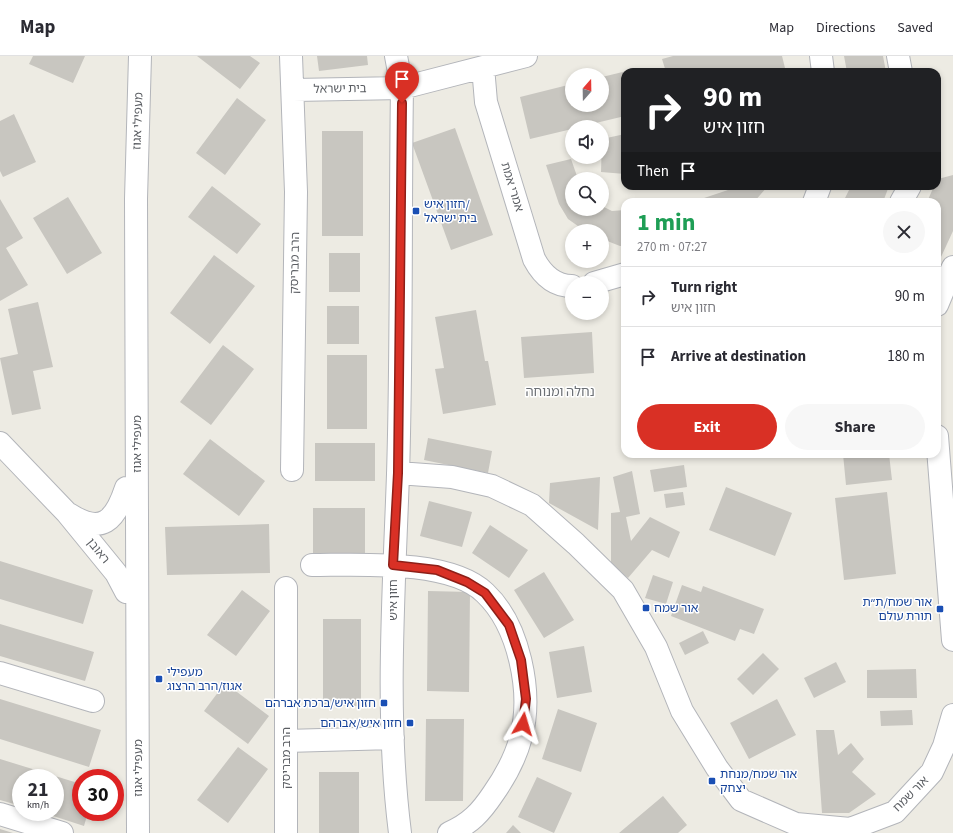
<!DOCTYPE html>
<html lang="en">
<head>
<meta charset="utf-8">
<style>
  :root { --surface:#fff; --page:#f7f7f7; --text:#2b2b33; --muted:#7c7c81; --line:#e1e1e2; --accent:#d93025 }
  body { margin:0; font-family:"Source Sans 3","Noto Sans Hebrew",sans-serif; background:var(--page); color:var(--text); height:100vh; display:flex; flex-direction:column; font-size:15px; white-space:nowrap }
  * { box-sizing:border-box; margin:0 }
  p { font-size:13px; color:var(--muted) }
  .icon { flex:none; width:22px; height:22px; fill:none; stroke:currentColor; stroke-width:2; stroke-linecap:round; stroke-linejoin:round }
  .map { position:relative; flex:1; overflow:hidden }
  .details { position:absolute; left:621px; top:142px; width:320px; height:260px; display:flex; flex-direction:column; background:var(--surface); border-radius:12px; box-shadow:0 2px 6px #0003 }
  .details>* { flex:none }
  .guide { position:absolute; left:621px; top:12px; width:320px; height:122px; border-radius:12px; box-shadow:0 2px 6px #0003; background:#202124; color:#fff; overflow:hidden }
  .needle { width:26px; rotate:20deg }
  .tools { position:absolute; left:565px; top:12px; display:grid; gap:8px }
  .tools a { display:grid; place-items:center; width:44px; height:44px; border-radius:50%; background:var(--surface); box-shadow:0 2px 6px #0003; font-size:20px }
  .speed { position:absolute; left:12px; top:713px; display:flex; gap:8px; font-size:20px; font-weight:700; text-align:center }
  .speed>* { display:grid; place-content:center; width:52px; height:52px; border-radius:50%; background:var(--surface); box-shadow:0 2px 6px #0003; line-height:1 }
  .speed small { font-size:10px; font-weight:400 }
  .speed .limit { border:6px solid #d22; background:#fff; color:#111 }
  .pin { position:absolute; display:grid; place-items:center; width:34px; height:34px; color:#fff; margin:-41px -17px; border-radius:50% 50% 50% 0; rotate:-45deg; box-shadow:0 0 4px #0007 }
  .pin .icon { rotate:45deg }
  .me { position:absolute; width:44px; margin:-22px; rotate:7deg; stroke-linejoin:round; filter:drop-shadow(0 0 3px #0008) }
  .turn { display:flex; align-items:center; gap:14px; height:84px; padding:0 16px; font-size:18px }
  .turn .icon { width:52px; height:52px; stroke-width:2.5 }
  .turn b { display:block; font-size:28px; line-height:34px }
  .then { display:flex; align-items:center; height:38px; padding:0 16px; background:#0003; gap:8px; font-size:15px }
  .round { display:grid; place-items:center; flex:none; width:42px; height:42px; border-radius:21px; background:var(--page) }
  .overview { display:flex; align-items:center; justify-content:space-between; height:68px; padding:0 16px }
  h1 { font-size:24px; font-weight:700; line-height:30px; color:#1e9e55 }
  .button { display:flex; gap:8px; margin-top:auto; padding:8px 16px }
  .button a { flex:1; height:46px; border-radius:24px; background:var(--accent); color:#fff; font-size:16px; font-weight:700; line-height:46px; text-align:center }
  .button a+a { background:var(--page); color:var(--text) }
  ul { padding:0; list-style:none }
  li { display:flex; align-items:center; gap:12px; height:60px; padding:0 16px; border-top:1px solid var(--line) }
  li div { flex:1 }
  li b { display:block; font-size:15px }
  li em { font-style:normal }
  header { display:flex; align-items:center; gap:24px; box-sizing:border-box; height:56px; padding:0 20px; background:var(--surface); border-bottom:1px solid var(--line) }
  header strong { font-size:19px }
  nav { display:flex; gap:22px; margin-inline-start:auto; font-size:14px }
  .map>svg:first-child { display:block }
  .building { fill:#c8c6c0 }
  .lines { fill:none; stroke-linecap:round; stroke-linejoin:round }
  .minor-casing { stroke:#b3b5ba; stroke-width:24 }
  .minor { stroke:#fff; stroke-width:22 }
  .route-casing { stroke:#8d1f18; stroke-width:10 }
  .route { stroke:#d93025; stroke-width:7 }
  .transit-dot { fill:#1a4fb4; stroke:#fff; stroke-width:1.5 }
  .labels { text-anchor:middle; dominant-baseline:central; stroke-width:3; stroke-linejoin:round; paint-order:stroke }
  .street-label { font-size:12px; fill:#5b5e63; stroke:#fff }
  .transit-label { font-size:12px; fill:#164399; stroke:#fff; text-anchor:start }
  .neighbourhood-label { font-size:13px; fill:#6c7075; stroke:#fff }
</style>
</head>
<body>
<header>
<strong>Map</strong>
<nav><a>Map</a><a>Directions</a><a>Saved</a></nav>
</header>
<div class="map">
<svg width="953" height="777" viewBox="0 0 953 777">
  <rect width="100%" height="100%" fill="#edebe3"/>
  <!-- building -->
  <path class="building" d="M33,0H85L73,27L29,8Z
    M197,0H250L260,7L240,33Z
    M317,0H367L368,9L319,15Z
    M673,0H782L786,16H666L662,3Z
    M844,0H883L886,16H847Z
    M635,13L636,16H625V60L579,71H572V73L530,83L520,41L572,28V49H602V21Z
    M237,42L266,64L225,119L196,97Z
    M14,58L36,106L3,121L0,115V65Z
    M455,72L493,179L451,194L412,87Z
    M322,75H363V180H322Z
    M625,78V118L601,116L602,83Z
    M571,103L578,123H572V153H602V150L612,155L625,154V190H620L602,183V175H585L568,163L559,148L546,109Z
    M953,119V175L941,201L937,199V146H927L934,130H937L938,123Z
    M212,130L261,168L237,198L188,161Z
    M732,130H768L754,146H692L728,134Z
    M851,130H889L883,146H854L845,142Z
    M68,141L102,197L67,218L33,162Z
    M0,143L23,182L6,192L28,229L0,245Z
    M329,197H360V236H329Z
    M214,199L255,230L210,288L170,257Z
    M38,246L53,311L33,315L41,353L12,359L0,302L18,298L8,253Z
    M327,250H359V288H327Z
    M476,254L485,305H488L496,349L443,358L435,313L444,312L435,261Z
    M592,276L594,317L524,322L521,281Z
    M223,289L254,313L211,369L180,346Z
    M327,299H367V373H327Z
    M428,382L492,395L488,417L424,404Z
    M210,383L265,425L239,460L183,418Z
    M315,387H375V425H315Z
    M843,398H889L892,424L846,429Z
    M684,409L687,431L654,436L650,414Z
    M632,415L640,458L626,461L631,485L650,461L680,476L669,502L652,494L628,522L611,509V457L620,456L613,421Z
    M600,421L598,474L549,447L550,427Z
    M726,431L792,457L775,500L709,474Z
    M683,436L685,449L666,452L664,438Z
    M887,436L896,518L844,524L835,442Z
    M429,445L472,456L462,491L420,480Z
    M313,452H365V497H313Z
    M269,468L270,517L167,519L165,471Z
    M490,469L528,494L509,522L472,497Z
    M0,505L93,534L83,568L0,543Z
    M544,516L574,564L544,582L514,534Z
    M653,519L673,526L666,548L645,542Z
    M682,529L701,536L703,530L764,553L754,578L740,573L735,585L671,560Z
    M242,534L270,555L236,600L207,579Z
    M428,535L470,536L469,636L427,635Z
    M323,563H361V650H323Z
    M0,568L94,596L85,625L0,600Z
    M703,575L709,587L685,599L679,587Z
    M584,590L592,636L557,642L549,596Z
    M763,597L779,613L753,639L737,623Z
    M836,606L846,626L814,642L804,622Z
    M916,613L917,642H867V614Z
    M225,627L269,660L248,688L204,655Z
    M0,643L101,674L89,711L0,683Z
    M777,643L796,679L749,703L730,667Z
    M558,653L597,667L581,716L542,703Z
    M912,654L913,669L881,670L880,655Z
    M426,663H464L463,745H425Z
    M816,674H834L838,699L851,687L864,703L852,716L876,738L849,757H822Z
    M238,691L268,713L228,767L197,744Z
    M0,703L81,728V756H88L84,770L41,756H55V722H21V750L0,744Z
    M319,716H359V777H319Z
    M537,721L572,737L554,777L518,761Z
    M663,740L687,769L678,777H619Z
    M513,769L521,777H506Z
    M0,773L13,777H0Z"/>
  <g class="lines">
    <!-- minor casing -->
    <g class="minor-casing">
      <path id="minor" d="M291,0L296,136L292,414
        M396,0L402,32C400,160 402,289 398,418C394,536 385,659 400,777
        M821,0L823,16
        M898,0L901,16
        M483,11L486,46L534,203C542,218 554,230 572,230
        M294,34L402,32L526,0
        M814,146L820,130
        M901,146L910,130
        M594,227L625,218
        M937,249L953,211
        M937,380L953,584
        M0,387L67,457L116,517L126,536
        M398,417L452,421L492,430L532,449L576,488L623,534L656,591L682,655L717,712L741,744L796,768L850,773L895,756L932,716L944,690L953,659
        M69,458C102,479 115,465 126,432
        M312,509C359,509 450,503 485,537C519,569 533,636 521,681C516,700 505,721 493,738C481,756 470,768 449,777
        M286,532V777
        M0,617L93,645
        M286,685L393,682
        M0,758L62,777
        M138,777L136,143L140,0"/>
    </g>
    <!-- minor -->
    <use href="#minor" class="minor"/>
  </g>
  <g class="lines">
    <!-- route casing -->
    <g class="route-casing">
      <path id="route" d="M402,47L398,417L393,509L437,514L467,526L485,537L509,569L521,604L526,643L523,668"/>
    </g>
    <!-- route -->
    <use href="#route" class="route"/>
  </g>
  <!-- markers -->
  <g class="transit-dot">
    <rect x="412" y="151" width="8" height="8" rx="2"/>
    <rect x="642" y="548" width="8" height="8" rx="2"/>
    <rect x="936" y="549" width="8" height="8" rx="2"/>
    <rect x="155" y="619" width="8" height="8" rx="2"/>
    <rect x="380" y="643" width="8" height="8" rx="2"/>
    <rect x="406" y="663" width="8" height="8" rx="2"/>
    <rect x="708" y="721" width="8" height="8" rx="2"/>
  </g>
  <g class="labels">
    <!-- street labels -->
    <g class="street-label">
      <text transform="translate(340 33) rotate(-1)">בית ישראל</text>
      <text transform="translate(138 65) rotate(-88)">מעפילי אגוז</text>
      <text transform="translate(512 131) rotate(73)">אמרי אמת</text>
      <text transform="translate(295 207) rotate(-89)">הרב מבריסק</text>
      <text transform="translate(137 388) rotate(-90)">מעפילי אגוז</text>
      <text transform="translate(98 495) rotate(51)">ראובן</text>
      <text transform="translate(393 544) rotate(-90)">חזון איש</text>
      <text transform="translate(286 702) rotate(-90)">הרב מבריסק</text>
      <text transform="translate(138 712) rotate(-90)">מעפילי אגוז</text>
      <text transform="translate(911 738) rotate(-45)">אור שמח</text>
    </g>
    <!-- transit labels -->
    <g class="transit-label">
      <text x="424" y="148">חזון איש/<tspan x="424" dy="14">בית ישראל</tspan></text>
      <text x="932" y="546" text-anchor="end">אור שמח/ת״ת<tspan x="932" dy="14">תורת עולם</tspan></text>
      <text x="654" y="552">אור שמח</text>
      <text x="167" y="616">מעפילי<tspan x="167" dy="14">אגוז/הרב הרצוג</tspan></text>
      <text x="376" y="647" text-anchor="end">חזון איש/ברכת אברהם</text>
      <text x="402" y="667" text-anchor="end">חזון איש/אברהם</text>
      <text x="720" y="718">אור שמח/מנחת<tspan x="720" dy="14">יצחק</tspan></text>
    </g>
    <!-- neighbourhood labels -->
    <g class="neighbourhood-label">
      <text x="560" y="336">נחלה ומנוחה</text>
    </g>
  </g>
</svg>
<div class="tools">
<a><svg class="needle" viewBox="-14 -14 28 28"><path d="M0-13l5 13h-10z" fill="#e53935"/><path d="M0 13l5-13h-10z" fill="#7c7c81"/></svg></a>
<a><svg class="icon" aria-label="sound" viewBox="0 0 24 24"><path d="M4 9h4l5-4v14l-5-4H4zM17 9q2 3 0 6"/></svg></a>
<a><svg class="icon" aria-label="search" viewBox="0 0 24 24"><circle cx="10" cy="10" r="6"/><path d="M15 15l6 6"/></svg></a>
<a>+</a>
<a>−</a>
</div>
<div class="speed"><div>21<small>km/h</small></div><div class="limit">30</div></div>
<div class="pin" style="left:402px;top:47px;background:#d93025"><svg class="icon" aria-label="arrive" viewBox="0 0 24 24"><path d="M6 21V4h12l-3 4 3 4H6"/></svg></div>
<svg class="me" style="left:523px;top:668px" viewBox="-20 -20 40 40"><path d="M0-17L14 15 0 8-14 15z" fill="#d93025" stroke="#fff" stroke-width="4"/></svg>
<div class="guide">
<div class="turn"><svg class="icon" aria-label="right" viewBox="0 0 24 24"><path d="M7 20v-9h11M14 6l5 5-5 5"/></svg><div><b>90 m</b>חזון איש</div></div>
<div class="then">Then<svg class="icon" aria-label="arrive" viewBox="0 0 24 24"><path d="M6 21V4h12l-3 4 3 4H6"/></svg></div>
</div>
<section class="details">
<div class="overview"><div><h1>1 min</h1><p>270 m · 07:27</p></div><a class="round"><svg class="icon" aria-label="close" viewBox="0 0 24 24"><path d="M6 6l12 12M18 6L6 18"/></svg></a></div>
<ul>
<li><svg class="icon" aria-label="right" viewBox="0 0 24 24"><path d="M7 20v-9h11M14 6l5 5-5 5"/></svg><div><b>Turn right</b><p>חזון איש</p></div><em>90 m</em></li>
<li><svg class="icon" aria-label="arrive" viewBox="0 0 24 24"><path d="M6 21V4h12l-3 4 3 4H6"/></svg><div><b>Arrive at destination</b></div><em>180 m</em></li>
</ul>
<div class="button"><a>Exit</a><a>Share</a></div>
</section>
</div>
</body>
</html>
